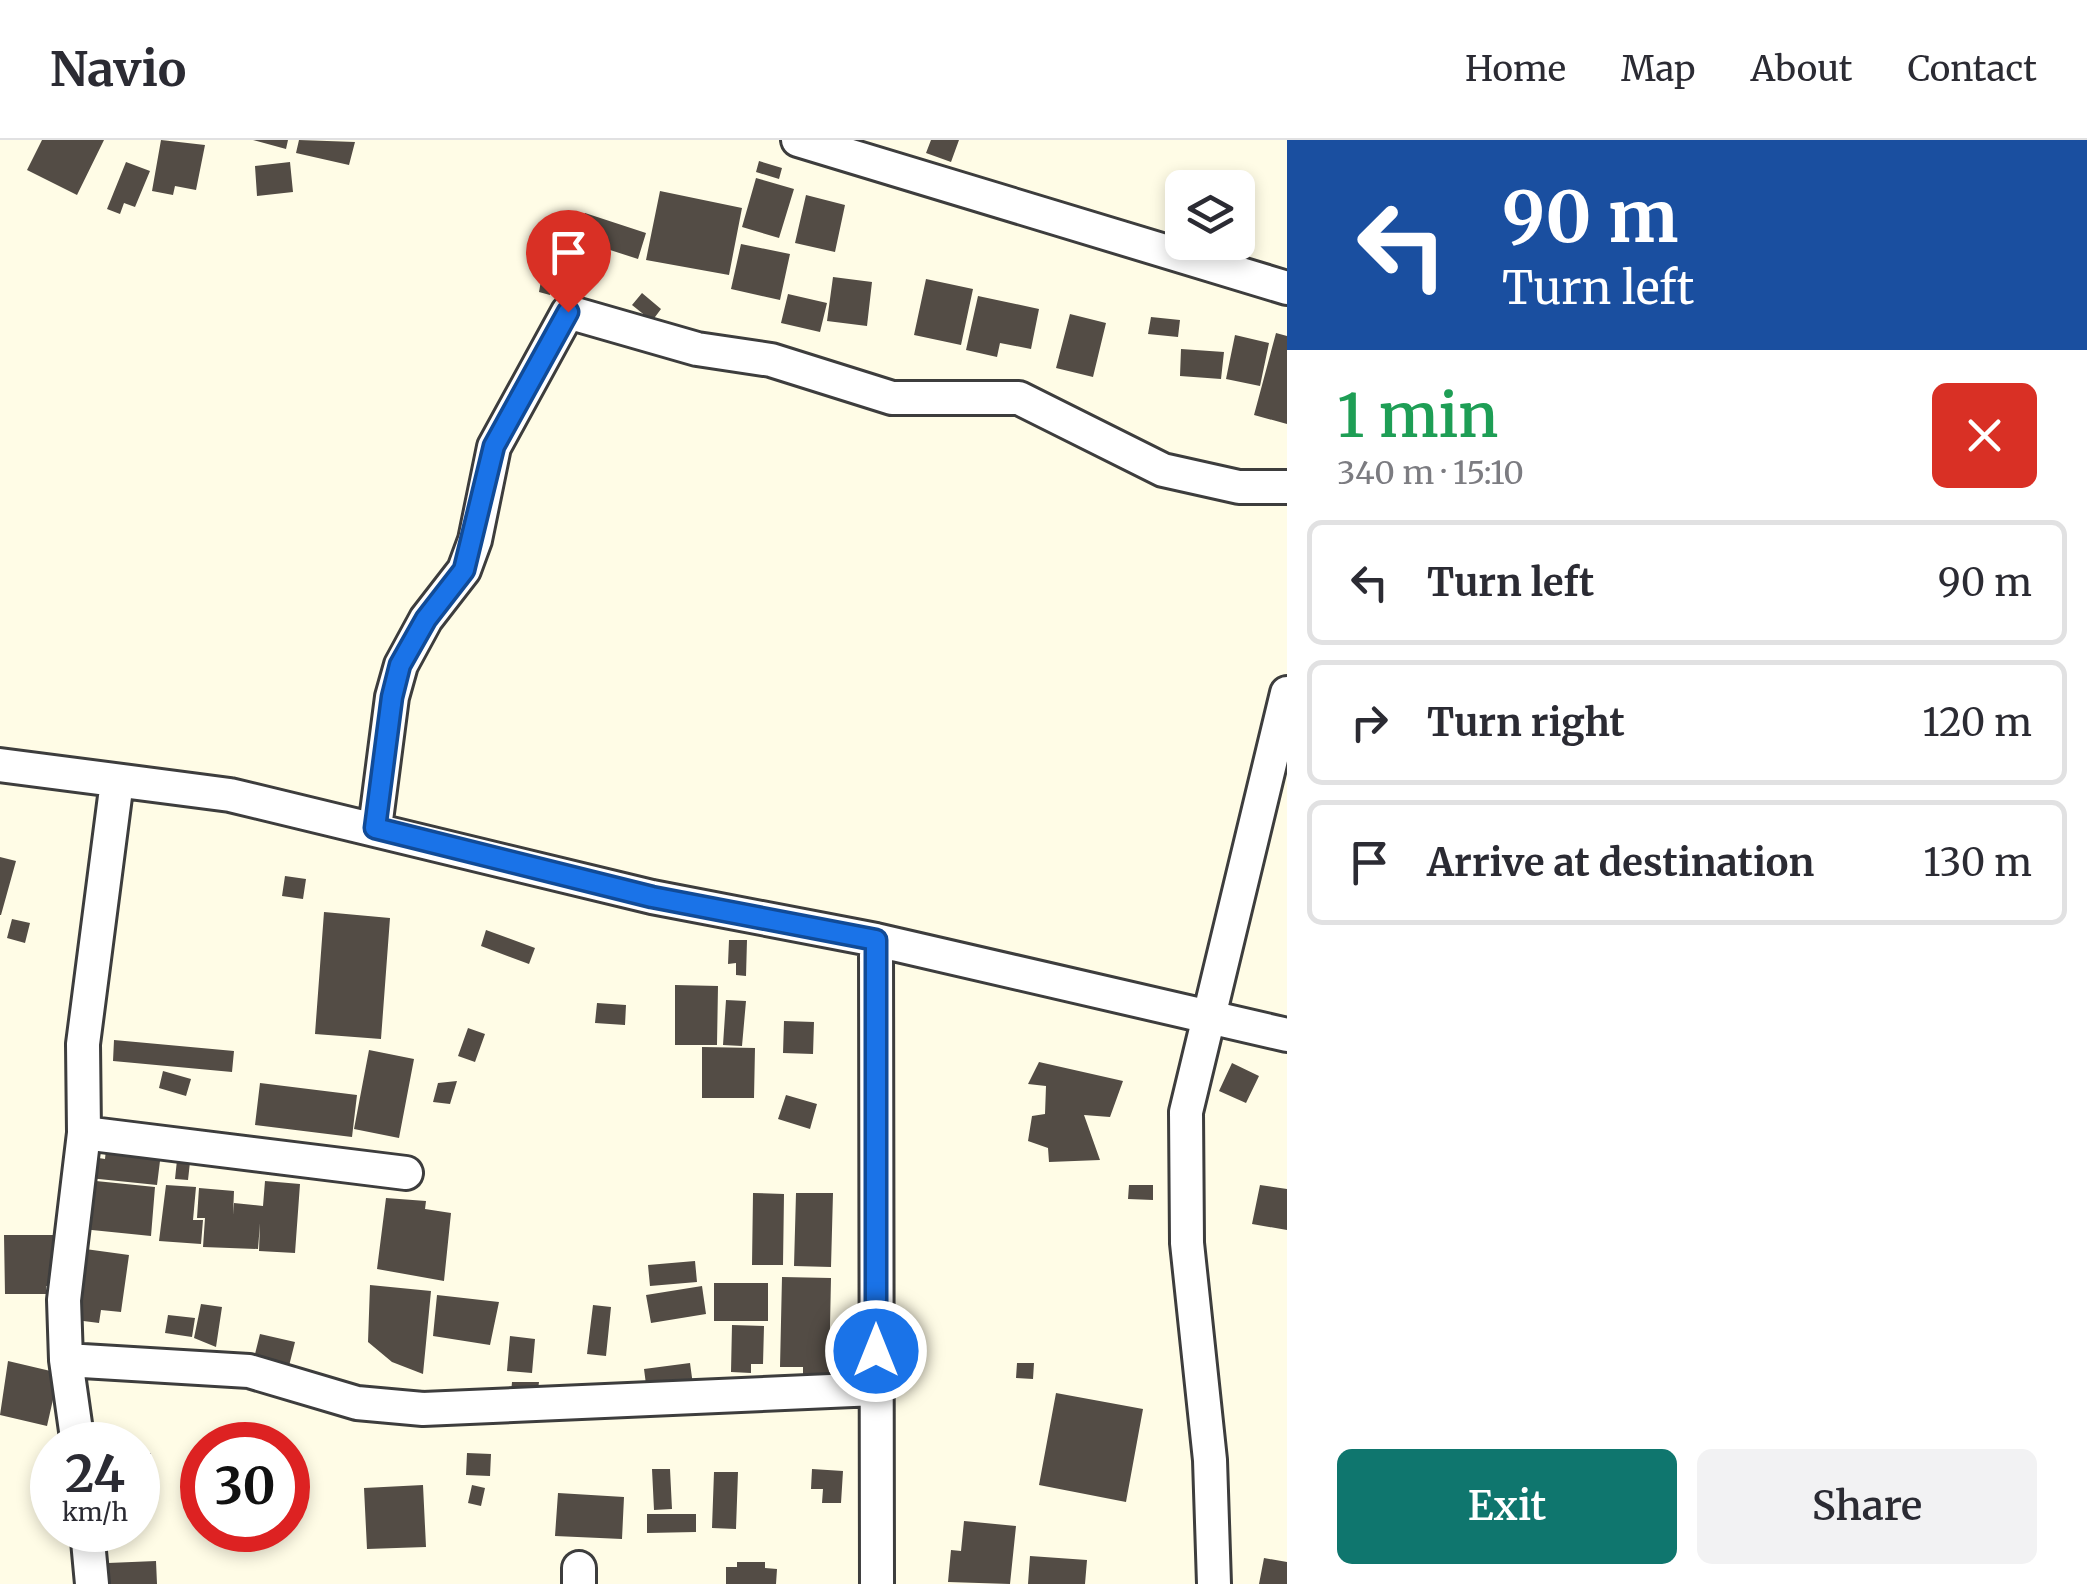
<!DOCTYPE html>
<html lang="en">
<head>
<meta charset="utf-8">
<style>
  :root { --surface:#fff; --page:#f2f2f3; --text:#2b2b33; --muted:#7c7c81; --line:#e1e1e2; --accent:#0f766e }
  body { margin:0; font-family:Merriweather,serif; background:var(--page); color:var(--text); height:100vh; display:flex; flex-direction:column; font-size:38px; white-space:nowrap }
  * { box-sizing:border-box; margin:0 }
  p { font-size:32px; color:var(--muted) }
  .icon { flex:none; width:55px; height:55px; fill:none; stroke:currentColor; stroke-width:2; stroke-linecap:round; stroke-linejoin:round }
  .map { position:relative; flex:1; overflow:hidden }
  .details { display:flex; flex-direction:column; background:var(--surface); width:800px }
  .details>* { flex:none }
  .banner { background:#1a4fa0; color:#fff; overflow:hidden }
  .fabs { position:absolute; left:1165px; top:30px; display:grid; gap:20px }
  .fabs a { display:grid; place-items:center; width:90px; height:90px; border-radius:15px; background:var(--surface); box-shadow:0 5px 15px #0003; font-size:50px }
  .speed { position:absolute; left:30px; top:1282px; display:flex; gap:20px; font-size:50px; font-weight:700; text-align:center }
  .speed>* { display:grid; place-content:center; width:130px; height:130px; border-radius:50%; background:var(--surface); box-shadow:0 5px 15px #0003; line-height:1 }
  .speed small { font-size:25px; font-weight:400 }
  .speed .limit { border:15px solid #d22; background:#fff; color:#111 }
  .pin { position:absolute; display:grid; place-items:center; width:85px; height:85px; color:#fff; margin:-102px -42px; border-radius:50% 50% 50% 0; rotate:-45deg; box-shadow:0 0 10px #0007 }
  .pin .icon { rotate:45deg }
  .me { position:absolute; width:110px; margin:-55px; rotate:0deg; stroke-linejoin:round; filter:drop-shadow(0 0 8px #0008) }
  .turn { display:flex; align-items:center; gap:35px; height:210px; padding:0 50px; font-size:45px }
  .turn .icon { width:130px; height:130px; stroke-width:2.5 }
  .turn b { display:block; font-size:70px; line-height:85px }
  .round { display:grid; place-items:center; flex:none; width:105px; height:105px; border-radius:15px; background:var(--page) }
  .headline { display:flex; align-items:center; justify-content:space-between; height:170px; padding:0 50px }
  h1 { font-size:60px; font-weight:600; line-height:75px; color:#1e9e55 }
  .primary-button { display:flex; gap:20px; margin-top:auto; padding:20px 50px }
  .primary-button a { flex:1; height:115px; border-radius:15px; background:var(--accent); color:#fff; font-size:40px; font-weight:600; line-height:115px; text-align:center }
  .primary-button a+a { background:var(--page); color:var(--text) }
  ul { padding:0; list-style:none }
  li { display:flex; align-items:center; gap:30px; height:125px; margin:0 20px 15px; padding:0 30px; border:5px solid var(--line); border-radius:15px }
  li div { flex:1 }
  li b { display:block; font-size:38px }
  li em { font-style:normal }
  header { display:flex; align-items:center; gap:60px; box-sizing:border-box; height:140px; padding:0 50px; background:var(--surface); border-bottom:2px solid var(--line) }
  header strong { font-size:48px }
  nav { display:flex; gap:55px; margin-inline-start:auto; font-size:35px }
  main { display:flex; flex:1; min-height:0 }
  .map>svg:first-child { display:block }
  .building { fill:#534c45 }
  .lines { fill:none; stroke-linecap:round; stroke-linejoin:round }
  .minor-casing { stroke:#3d3d3d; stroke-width:38 }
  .minor { stroke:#fff; stroke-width:32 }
  .route-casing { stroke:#114b97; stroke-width:25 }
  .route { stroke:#1a73e8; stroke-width:18 }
</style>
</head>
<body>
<header>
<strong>Navio</strong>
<nav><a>Home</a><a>Map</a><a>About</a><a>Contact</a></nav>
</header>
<main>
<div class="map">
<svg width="1287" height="1444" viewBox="0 0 1287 1444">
  <rect width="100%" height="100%" fill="#fffce6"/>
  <!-- building -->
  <path class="building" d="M42,0H104L77,55L27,30Z
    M161,0L205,5L196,50L175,46L173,55L152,51Z
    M253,0H288L286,9Z
    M299,0L355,2L349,25L296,13Z
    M931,0H959L951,22L926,13Z
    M759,21L782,28L779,39L756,32Z
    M126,22L150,31L135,67L124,63L120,74L107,69Z
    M290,22L293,52L257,56L255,26Z
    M756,38L794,49L779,98L742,87Z
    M660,51L742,68L729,135L646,120Z
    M806,55L845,65L835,112L795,103Z
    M585,73L646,93L638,119L576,99Z
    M741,104L790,114L780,160L731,149Z
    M542,135L553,137L550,155L539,152Z
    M833,137L872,142L867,186L827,181Z
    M926,139L973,149L961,205L914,195Z
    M642,153L661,169L652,181L632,165Z
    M788,154L827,163L820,192L781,183Z
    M978,156L1039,169L1031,209L1000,203L997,217L966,210Z
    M1070,174L1106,183L1093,237L1056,228Z
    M1151,177L1180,180L1178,197L1148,194Z
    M1276,193L1287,196V284L1254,275Z
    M1235,195L1269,203L1260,246L1226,239Z
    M1181,209L1224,212L1221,239L1180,236Z
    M0,717L16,721L1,775H0Z
    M285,736L306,739L303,759L282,756Z
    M324,772L390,778L381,899L315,894Z
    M12,779L30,783L25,803L7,798Z
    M486,790L535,808L529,824L481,806Z
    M729,800H747L746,836L736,835V823L728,824Z
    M675,845L718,846L717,905H675Z
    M726,860L746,861L742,906L723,905Z
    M597,863L626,865L625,885L595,883Z
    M784,881L814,882L813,914L783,913Z
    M468,888L485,894L475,922L458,916Z
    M114,900L234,911L232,932L113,921Z
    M702,907L755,908L754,958H702Z
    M369,910L414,919L399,998L354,989Z
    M1039,922L1123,941L1110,977L1084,975L1100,1020L1049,1022L1048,1008L1028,1001L1032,976L1045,974L1046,946L1028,944Z
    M1232,923L1259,936L1246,963L1219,951Z
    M163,931L191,939L186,956L159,948Z
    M457,941L450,964L433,962L438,943Z
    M260,943L357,955L352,997L255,985Z
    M786,955L817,964L810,989L778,979Z
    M107,1000L162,1005L157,1045L89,1038L92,1017L105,1019Z
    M177,1020L190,1022L188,1040L175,1039Z
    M86,1040L155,1047L151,1096L82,1089Z
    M265,1041L300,1044L295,1113L259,1111L260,1083L258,1109L203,1107L205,1078H197L199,1048L234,1051L233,1075L234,1063L263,1066Z
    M166,1045L196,1047L193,1080H203L201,1104L159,1101Z
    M1129,1045H1153V1060L1128,1059Z
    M1260,1045L1287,1049V1090L1252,1084Z
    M753,1053L784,1054L783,1125H752Z
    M796,1053H833L831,1127L794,1126Z
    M386,1058L426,1061L425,1069L451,1073L444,1141L377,1129Z
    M4,1095H59V1146H46V1154H5Z
    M78,1108L129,1115L121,1172L101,1170L99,1183L68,1179Z
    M695,1121L697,1142L650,1146L648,1125Z
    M782,1137L831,1138L829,1235L803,1234V1227H780Z
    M714,1143H768V1181H714Z
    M370,1145L431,1151L423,1234L392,1222L368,1202Z
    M702,1146L706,1174L651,1183L646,1155Z
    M437,1155L499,1162L490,1205L433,1196Z
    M201,1164L222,1167L216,1207L194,1198Z
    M593,1165L611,1167L606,1216L587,1214Z
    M168,1175L195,1178L192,1197L165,1193Z
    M732,1185L764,1186L763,1224H751V1233L731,1232Z
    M260,1194L295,1202L289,1226L254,1218Z
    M510,1196L535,1199L532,1233L507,1231Z
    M8,1221L59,1233L47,1286L0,1275Z
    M690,1223L693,1245L647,1252L644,1229Z
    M1017,1223H1034L1033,1239L1016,1238Z
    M512,1242H539L537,1257L511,1253Z
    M1056,1253L1143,1269L1126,1362L1039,1345Z
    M138,1313H151L149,1361L138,1360Z
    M467,1313L491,1314L490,1336L466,1335Z
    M652,1329H670L672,1369L654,1370Z
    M812,1329L843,1331L841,1363H822L823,1349H811Z
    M714,1332H738L736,1389L712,1388Z
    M423,1345L426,1407L367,1409L364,1348Z
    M472,1345L485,1348L481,1366L468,1363Z
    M558,1353L624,1357L622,1399L555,1396Z
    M647,1374H696V1392L647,1393Z
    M964,1381L1016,1386L1010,1444L948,1442L951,1410L961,1411Z
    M1030,1416L1087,1420L1085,1444H1028Z
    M1264,1418L1287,1422V1444H1259Z
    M156,1421L157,1444H108V1423Z
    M737,1422H765V1428L777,1429L776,1444H726V1427H737Z"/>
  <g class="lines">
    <!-- minor casing -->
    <g class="minor-casing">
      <path id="minor" d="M798,0L1287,148
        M0,625L230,655L652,757L876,800L1287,895
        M375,688L392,557L401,525L426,479L464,430L475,400L494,307L568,172L697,209L771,220L892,258H1019L1163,330L1239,347H1287
        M876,800L877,1444
        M84,993L406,1033
        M66,1220L249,1231L357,1263L423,1269L876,1249
        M78,1305L66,1220L64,1160L84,993L83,904L117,641
        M87,1390L92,1444
        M579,1428V1444
        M1214,1444L1210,1320L1187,1103L1186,972L1287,553"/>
    </g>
    <!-- minor -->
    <use href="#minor" class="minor"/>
  </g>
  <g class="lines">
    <!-- route casing -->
    <g class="route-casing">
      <path id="route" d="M568,172L494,306L464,430L426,479L400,525L392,557L375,688L652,757L876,800V1211"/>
    </g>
    <!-- route -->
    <use href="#route" class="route"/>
  </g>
</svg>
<div class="fabs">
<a><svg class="icon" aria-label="layers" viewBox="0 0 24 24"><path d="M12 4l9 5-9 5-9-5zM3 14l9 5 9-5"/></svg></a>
</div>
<div class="speed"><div>24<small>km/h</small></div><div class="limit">30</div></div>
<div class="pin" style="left:568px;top:172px;background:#d93025"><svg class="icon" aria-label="arrive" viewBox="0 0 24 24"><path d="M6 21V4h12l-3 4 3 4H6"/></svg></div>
<svg class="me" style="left:876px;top:1211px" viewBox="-20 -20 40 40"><circle r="17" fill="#1a73e8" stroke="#fff" stroke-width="3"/><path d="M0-11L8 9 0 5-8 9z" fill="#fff"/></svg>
</div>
<section class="details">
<div class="banner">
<div class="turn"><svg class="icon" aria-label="left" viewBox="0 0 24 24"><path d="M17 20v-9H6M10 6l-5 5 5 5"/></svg><div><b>90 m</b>Turn left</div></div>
</div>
<div class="headline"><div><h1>1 min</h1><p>340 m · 15:10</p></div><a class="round" style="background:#d93025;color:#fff"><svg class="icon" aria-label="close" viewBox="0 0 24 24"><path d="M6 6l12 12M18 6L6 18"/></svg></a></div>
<ul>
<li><svg class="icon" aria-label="left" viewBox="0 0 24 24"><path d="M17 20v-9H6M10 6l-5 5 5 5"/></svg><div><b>Turn left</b></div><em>90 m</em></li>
<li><svg class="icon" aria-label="right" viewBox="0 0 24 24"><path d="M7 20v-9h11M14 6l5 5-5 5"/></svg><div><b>Turn right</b></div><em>120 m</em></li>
<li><svg class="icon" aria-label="arrive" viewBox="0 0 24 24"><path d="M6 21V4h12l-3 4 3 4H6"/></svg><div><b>Arrive at destination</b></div><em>130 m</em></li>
</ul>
<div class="primary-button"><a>Exit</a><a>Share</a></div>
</section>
</main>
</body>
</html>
